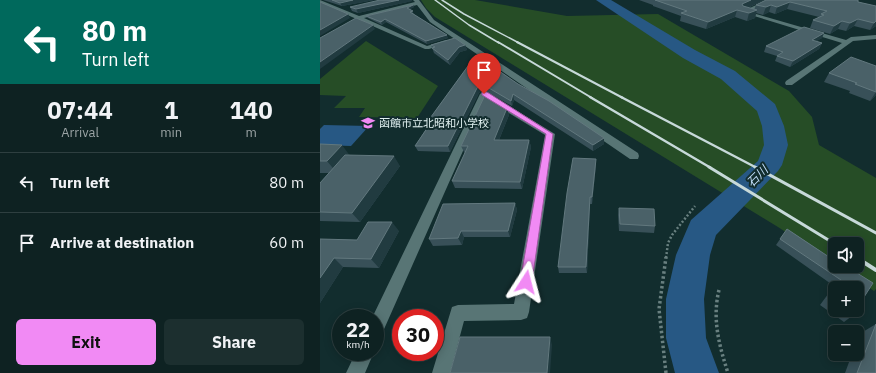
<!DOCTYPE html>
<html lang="en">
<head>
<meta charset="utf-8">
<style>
  :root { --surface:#0e2222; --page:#1c2f2f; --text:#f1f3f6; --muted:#9ba4a5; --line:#2e3f40; --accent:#f18af4 }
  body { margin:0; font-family:"IBM Plex Sans","Noto Sans JP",sans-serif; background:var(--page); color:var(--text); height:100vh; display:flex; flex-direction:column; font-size:15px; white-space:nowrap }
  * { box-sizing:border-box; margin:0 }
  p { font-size:13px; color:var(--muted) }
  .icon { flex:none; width:22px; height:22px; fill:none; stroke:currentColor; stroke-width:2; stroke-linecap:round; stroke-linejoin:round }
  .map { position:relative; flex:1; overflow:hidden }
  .sheet { display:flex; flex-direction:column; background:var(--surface); width:320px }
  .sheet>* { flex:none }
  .banner { background:#00695c; color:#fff; overflow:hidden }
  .buttons { position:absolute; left:508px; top:237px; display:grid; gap:8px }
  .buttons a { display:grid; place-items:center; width:36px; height:36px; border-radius:6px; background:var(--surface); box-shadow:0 2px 10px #0003,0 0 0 1px var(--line); font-size:20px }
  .speed { position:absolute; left:12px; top:309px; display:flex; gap:8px; font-size:20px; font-weight:700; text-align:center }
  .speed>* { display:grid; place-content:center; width:52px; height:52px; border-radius:50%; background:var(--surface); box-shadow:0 2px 10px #0003,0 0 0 1px var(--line); line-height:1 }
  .speed small { font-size:10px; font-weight:400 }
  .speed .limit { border:6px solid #d22; background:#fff; color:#111 }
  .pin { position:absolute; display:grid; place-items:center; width:34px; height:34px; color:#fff; margin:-41px -17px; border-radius:50% 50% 50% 0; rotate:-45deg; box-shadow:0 0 4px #0007 }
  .pin .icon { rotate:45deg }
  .me { position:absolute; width:44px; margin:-22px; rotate:9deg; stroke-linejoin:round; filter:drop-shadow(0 0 3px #0008) }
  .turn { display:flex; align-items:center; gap:14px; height:84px; padding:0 16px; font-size:18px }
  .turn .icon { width:52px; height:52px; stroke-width:2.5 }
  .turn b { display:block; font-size:28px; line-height:34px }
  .eta { display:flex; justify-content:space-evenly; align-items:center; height:68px; text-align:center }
  .eta b { font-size:24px; font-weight:800; line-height:28px }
  .button { display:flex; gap:8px; margin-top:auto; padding:8px 16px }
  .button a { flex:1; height:46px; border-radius:6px; background:var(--accent); color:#111; font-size:16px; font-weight:800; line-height:46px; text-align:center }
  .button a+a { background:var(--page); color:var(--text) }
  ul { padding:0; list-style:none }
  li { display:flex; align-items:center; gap:12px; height:60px; padding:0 16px; border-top:1px solid var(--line) }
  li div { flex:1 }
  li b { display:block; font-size:15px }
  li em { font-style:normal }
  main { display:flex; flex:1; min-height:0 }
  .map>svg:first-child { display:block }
  .green { fill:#264d26 }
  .water { fill:#275884 }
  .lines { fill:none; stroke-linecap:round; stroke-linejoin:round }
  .river { fill:#275884; fill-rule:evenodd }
  .path-far1 { stroke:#698080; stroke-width:2.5; stroke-dasharray:2 2; stroke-linecap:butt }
  .path { stroke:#698080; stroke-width:3.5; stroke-dasharray:2.5 2.5; stroke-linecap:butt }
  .minor { fill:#587575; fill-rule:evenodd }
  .rail-far4 { stroke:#c7d9d9; stroke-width:1.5 }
  .rail-far3 { stroke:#c7d9d9; stroke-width:2 }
  .rail-far2 { stroke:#c7d9d9; stroke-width:2.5 }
  .rail-far1 { stroke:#c7d9d9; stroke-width:3 }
  .rail { stroke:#c7d9d9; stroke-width:4 }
  .wall { fill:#385058 }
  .shaded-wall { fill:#213b40 }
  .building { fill:#4a6168; stroke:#62787e }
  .route { fill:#f18af4; stroke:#9d5a9f }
  .labels { text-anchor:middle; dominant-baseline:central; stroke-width:4; stroke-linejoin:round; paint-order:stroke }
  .poi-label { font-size:11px; fill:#e1f1f1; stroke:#122d2e; text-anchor:start }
  .water-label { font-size:12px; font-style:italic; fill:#c0dcf7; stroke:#122d2e }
</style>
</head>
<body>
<main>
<section class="sheet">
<div class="banner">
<div class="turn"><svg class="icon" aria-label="left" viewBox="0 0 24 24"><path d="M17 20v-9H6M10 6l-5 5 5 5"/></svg><div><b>80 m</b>Turn left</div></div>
</div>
<div class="eta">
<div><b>07:44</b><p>Arrival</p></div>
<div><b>1</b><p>min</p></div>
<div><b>140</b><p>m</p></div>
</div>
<ul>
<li><svg class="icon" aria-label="left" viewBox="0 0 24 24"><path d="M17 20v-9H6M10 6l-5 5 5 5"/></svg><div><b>Turn left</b></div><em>80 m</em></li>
<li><svg class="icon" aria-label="arrive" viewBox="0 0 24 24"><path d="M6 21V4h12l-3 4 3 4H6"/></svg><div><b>Arrive at destination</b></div><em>60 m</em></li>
</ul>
<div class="button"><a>Exit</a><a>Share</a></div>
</section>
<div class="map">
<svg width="556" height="373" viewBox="0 0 556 373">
  <rect width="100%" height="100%" fill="#122d2e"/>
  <!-- green -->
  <path class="green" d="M101,0H155L247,16L338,14L469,91L492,117L499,145L556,178V289L554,291L516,266H537V244H515V265L458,227L115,17L106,8Z
    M46,41L118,86L97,118L39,117L45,108H14L26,96L0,95V79Z"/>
  <!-- water -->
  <path class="water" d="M4,125L49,126L31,146L0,145V129Z"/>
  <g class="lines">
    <!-- river -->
    <path class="river" d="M276,0H291L375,50L415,71L455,104L464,126L468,145L462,165L458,171L396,235L390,255L384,299L386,338L399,373H355L346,338V299L356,255L371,220L438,161L444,145L442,126L437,111L401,79L363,58Z"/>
    <!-- path-far1 -->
    <path class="path-far1" d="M346,258L348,243L352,235L375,206"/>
    <!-- path -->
    <path class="path" d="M399,290C392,319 399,345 408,373
      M346,373L339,309L346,257"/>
    <!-- minor -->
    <path class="minor" d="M0,0L39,16L95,2L93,0H99L114,20L318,153L319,156L318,159H310L110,22L97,5L44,18L107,46L126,40L128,41V43L109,49H105L0,3Z
      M447,0H455L429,12L526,40L531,37L556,35V39L533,41L472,85H466L465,83L466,81L522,43L421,12Z
      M164,91L235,134L209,312L207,318L201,320L144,321L130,373H112L132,307L138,305L194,304L225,135L166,99L61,336L55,339V318H52L160,94Z
      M36,352H54L45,373H26Z"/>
    <!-- rail-far4 -->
    <path class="rail-far4" d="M115,0L149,25L179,43
      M122,0L144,14L199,43"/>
    <!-- rail-far3 -->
    <path class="rail-far3" d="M178,42L272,98
      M197,42L303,98"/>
    <!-- rail-far2 -->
    <path class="rail-far2" d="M270,97L391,168
      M301,97L437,168"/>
    <!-- rail-far1 -->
    <path class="rail-far1" d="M389,167L515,244
      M435,167L556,233"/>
    <!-- rail -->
    <path class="rail" d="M537,258L556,270"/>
  </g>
  <!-- wall -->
  <path class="wall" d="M3,0H54L22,6Z
    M319,0H444L428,8L434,10L436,5L446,0L538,2L556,6V26L550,30L534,26L526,31L518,29L510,34L490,28L493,20L499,17L467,9L455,14L449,12L443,15L436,13L435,18L427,21L415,17L386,29L360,21L361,16L333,6V5Z
    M92,1L38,13L32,11L30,7Z
    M93,5L94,7L90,9L94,14L128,38L107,44L66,22L62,25L48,18L46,16Z
    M504,33L502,38L496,41L502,43L499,49L470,67L455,61L457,56L444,52L446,46Z
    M111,45H145L147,50L140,52L130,65L114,53Z
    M156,55L284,144L273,151L194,100L192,106L163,90L159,93L130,152L98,151L95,146L109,124L108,121Z
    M556,66V95L550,101L529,93L530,91L504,82L509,73Z
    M187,108L189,115L179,140H209L211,147L202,189L135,188L132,181L145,153L144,152L141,146Z
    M0,144L30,155L80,166L40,222L0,221V183L9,173H0Z
    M276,165L272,204H270L267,273H239L238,267Z
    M195,203L197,210L190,237H144L142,245L113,246L109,239Z
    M299,208L335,226L334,233L299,231L298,215Z
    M467,229L528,269L529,268L515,288V310H536L532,316L524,322L500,305L514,286L456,245Z
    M79,231L59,268L23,267L0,303V239L37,240Z
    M556,324V373H525L532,354H537V343L541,333Z"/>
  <!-- shaded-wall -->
  <path class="shaded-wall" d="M33,0H54L22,6L20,3Z
    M79,0H92V1L38,13L36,9Z
    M431,0H444L421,11L422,4Z
    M470,2L467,9L455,14L457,7Z
    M93,5L94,7L88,10L87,8Z
    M451,5L449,12L443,15L446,7Z
    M417,10L415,17L386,29L388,22Z
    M437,10L435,18L427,21L429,13Z
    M28,14L30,18L0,36V30Z
    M65,19L66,22L62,25L61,22Z
    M538,19L534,26L526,31L530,23Z
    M522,21L518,29L510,34L514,26Z
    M556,21V26L550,30L554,23Z
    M53,25L55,29L0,69V62Z
    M504,33L502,38L489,46L492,40Z
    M127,35L128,38L107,44L106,41Z
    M502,43L499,49L470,67L473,61Z
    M145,45L147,50L140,52L130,65L128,60L139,47Z
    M162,84L163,90L159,93L130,152L128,146L157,88Z
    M556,92V95L550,101Z
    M193,94L194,100L192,106L191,101Z
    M187,108L189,115L176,147L174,140Z
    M284,138V144L273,151V145Z
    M209,140L211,147L202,189L200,182Z
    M22,145L31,157L17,173L7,161Z
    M74,156L80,166L40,222L32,213Z
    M276,159V165L272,204V197Z
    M270,197V204L267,273L266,267Z
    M195,203L197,210L190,237L188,231Z
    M72,222L79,231L59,268L51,259Z
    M141,231L144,237L142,245L138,238Z
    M14,258L23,267L0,303V278Z
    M230,337L232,345L230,373H227Z"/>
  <!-- building -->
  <path class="building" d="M12,0H33L20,3Z
    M60,0H79L36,9L30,7Z
    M335,0H431L422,4L423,6L437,10L429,13L417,10L388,22L361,13L367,11Z
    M446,0H538V2L556,6V21L554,23L538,19L530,23L522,21L514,26L493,20L504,15L501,14L507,11L470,2L457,7L451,5L446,7L436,5Z
    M0,2L28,14L0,30Z
    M93,5L87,8L93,11L90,12L127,35L106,41L65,19L61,22L46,16Z
    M36,18L53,25L0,62V38Z
    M484,27L504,33L492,40L502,43L473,61L457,56L463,52L446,46Z
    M135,38L145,45L139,47L128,60L112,48L115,47L111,45Z
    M156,55L198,84L229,101L284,138L273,145L193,94L191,101L162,84L157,88L128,146H95L112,121H108Z
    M531,57L556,66V92L535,84L537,83L509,73Z
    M165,95L187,108L174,140H209L200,182L132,181L148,146H141Z
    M0,144L22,145L7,161H0Z
    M25,155L74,156L32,213L0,212V183Z
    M253,158L276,159L272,197H270L266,267H238L247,193Z
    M195,203L188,231H141L138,238L109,239L123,204Z
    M299,208L334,209L335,226L300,224Z
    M48,222H72L51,259L14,258L0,278V239L37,240Z
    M467,229L515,261V266H523L528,270L529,268L553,283L537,308V288H515V305L507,299L521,280L460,239Z
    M523,310H536L532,316Z
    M556,324V373H537Z
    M140,337H230L227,373H130Z"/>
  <!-- route -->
  <path class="route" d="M162,92H167L233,134L212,282L210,286L206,288L202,286L200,282L226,134L162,95Z"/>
  <!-- icons -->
  <defs>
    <g id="school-bare" transform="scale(1.08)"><path d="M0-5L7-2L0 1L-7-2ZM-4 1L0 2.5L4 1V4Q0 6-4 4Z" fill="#f18af4" stroke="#122d2e" stroke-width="2.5" paint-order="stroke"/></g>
  </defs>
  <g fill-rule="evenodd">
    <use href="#school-bare" x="48" y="123"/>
  </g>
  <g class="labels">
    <!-- poi labels -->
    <g class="poi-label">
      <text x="59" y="123">函館市立北昭和小学校</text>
    </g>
    <!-- water labels -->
    <g class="water-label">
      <text transform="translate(437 176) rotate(-45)">石川</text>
    </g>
  </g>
</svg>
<div class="buttons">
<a><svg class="icon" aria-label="sound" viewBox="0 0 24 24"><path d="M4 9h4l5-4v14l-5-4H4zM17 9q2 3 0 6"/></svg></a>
<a>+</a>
<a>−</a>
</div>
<div class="speed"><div>22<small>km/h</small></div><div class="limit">30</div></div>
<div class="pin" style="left:164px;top:94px;background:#d93025"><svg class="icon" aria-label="arrive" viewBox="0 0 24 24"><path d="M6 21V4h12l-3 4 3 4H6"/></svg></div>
<svg class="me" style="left:206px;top:282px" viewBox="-20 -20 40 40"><path d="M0-17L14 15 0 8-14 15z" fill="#f18af4" stroke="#fff" stroke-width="4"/></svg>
</div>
</main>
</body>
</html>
